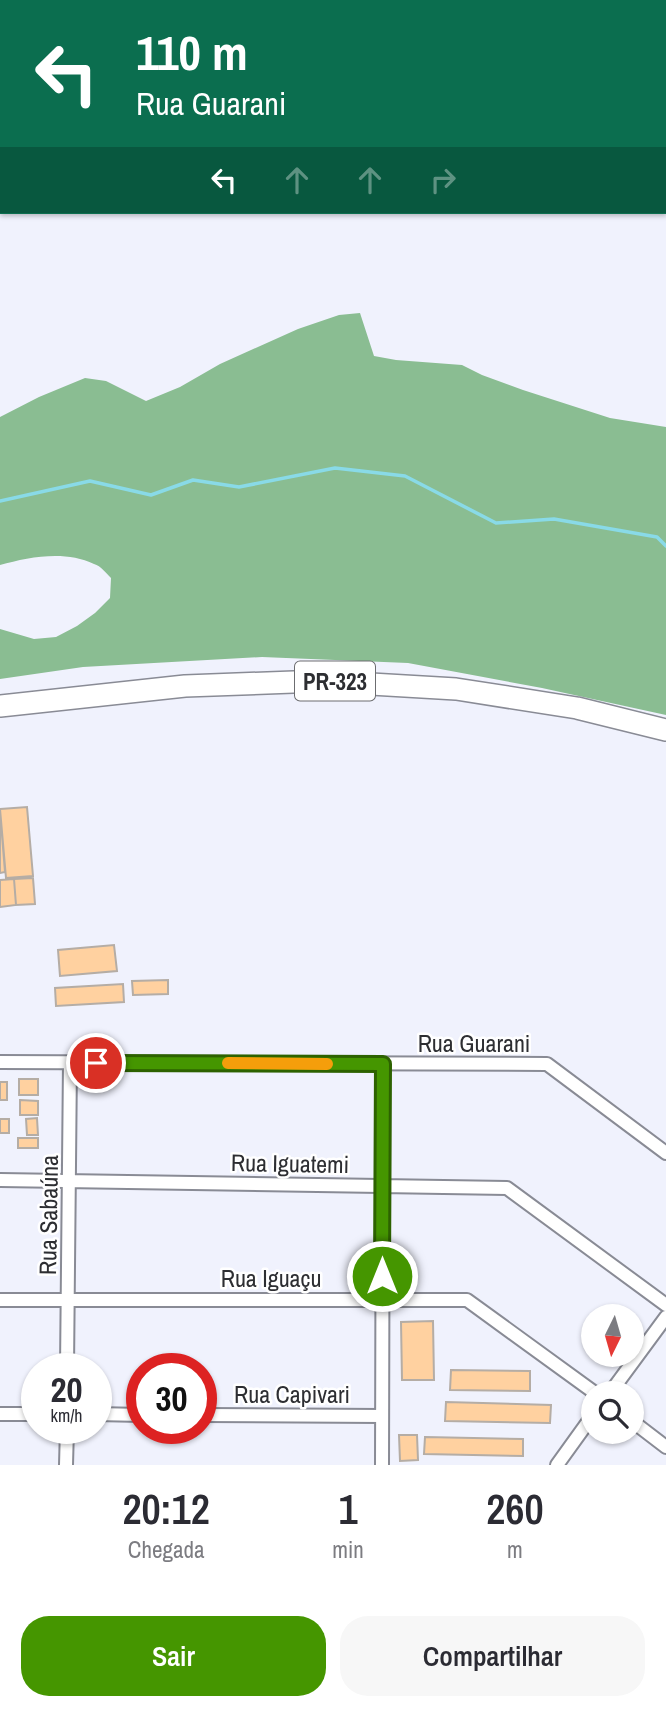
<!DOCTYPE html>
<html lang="pt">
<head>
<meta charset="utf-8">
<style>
  :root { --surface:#fff; --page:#f7f7f7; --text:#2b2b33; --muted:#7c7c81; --accent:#459600 }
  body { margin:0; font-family:"Archivo Narrow",sans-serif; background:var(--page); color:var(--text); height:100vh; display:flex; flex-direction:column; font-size:26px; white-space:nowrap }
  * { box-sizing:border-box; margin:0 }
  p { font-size:23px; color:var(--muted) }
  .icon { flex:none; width:38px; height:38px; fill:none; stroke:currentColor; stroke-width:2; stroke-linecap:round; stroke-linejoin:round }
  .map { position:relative; height:1465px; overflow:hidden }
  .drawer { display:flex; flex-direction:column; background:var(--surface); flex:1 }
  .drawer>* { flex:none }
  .top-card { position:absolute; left:0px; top:0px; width:667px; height:214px; box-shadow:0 2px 5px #0004; background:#0b6e4f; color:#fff; overflow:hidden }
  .needle { width:46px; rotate:185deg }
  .buttons { position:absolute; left:581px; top:1304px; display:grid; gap:14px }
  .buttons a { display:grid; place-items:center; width:63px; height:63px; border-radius:50%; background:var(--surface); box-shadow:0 2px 5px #0004; font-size:35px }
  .speed { position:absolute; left:21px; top:1353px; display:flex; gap:14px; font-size:35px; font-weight:700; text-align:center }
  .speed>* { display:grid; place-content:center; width:91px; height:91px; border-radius:50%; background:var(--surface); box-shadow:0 2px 5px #0004; line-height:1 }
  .speed small { font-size:18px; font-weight:400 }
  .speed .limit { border:10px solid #d22; background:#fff; color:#111 }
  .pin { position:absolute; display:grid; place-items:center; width:60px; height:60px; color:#fff; margin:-30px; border:4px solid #fff; border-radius:50%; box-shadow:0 2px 7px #0007 }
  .me { position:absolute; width:77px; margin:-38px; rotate:0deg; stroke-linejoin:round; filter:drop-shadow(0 0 5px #0008) }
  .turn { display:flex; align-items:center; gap:24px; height:147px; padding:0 21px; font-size:32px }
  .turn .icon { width:91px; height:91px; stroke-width:2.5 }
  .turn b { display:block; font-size:49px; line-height:60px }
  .lanes { display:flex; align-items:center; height:66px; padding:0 21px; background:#0003; justify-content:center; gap:35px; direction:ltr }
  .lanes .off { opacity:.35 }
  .eta { display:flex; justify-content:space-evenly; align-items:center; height:119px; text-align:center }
  .eta b { font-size:42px; font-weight:600; line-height:49px }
  .action { display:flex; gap:14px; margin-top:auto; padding:14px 21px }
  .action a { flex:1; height:80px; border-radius:28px; background:var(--accent); color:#fff; font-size:28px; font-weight:600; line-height:80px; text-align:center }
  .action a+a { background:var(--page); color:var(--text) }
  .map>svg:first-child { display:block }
  .forest { fill:#8abd92 }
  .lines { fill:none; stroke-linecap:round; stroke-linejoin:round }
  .stream { stroke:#89dae7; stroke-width:3.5 }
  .building { fill:#ffd1a0; stroke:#b5ada5; stroke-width:2 }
  .minor-casing { stroke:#898b95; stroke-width:16 }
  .trunk-casing { stroke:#898b95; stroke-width:24 }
  .minor { stroke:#fff; stroke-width:12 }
  .trunk { stroke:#fff; stroke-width:21 }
  .route-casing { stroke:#2d6200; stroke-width:18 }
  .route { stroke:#459600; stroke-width:12 }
  .slow { stroke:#f59e0b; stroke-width:12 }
  .labels { text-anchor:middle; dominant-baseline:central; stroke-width:5; stroke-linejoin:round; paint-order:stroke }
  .shield { fill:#fff; stroke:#6c6d70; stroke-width:2 }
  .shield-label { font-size:23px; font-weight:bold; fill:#2d2e32 }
  .street-label { font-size:24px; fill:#2d2e32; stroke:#fff }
</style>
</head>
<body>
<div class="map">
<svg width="666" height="1465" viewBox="0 0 666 1465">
  <rect width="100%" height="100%" fill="#f0f2fd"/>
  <!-- forest -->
  <path class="forest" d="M360,313L374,356L396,360L462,365L482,375L523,390L610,418L666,427V715L542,688L408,663L262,657L83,667L0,679V629L34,639L56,637L77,626L95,613L110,598L111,578C106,573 101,566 94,564C65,550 29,557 0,565V417L39,397L85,378L106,381L146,401L180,387L220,364L298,329L339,315Z"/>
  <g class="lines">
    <!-- stream -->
    <path class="stream" d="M0,501L90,481L151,495L193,480L239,487L335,468L405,476L496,523L554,519L657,537L666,546"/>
  </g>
  <!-- building -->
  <path class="building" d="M27,807L33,876L6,878L0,809Z
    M0,811L5,872L0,873Z
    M33,878L35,904L16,905L14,879Z
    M14,879L16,905L0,907V880Z
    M114,945L117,971L60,976L58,950Z
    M168,980V994L133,995L132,981Z
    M123,984L124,1002L56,1006L55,988Z
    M19,1079H38V1095H19Z
    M0,1082H7V1100H0Z
    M20,1100L38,1101V1115H20Z
    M37,1118L38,1135H27L26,1119Z
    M0,1119H9V1133H0Z
    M18,1138H38V1148H18Z
    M433,1321L434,1380H402L401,1322Z
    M451,1370L530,1371V1391L450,1390Z
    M446,1402L551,1405L550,1423L445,1421Z
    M399,1435H417L418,1460L400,1461Z
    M425,1437L523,1439V1456L424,1454Z"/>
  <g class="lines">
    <!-- minor casing -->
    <g class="minor-casing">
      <path id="minor" d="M0,1062L547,1064L666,1153
        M0,1180L507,1188L666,1305
        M0,1300H467L595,1393
        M67,1368L70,1063
        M610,1393L666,1317
        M0,1414H37
        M96,1414L142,1415
        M201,1415L382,1416
        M632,1421L666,1447
        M66,1465L67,1428
        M382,1465L383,1064
        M557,1465L593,1415"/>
    </g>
    <!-- trunk casing -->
    <g class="trunk-casing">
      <path id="trunk" d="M0,706L185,686L320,681L456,689L577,708L666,730"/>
    </g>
    <!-- minor -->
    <use href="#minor" class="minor"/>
    <!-- trunk -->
    <use href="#trunk" class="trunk"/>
  </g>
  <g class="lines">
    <!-- route casing -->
    <g class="route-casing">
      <path id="route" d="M96,1063L383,1064L382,1276"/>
    </g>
    <!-- route -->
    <use href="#route" class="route"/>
    <!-- slow -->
    <path class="slow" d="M228,1063L327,1064"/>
  </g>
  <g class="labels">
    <!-- shield labels -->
    <rect class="shield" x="295" y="661.5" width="80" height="39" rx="5"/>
    <g class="shield-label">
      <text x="335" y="681">PR-323</text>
    </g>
    <!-- street labels -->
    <g class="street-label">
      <text x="474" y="1043">Rua Guarani</text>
      <text transform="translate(290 1163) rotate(1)">Rua Iguatemi</text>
      <text transform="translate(48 1215) rotate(-89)">Rua Sabaúna</text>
      <text x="271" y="1278">Rua Iguaçu</text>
      <text x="292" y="1394">Rua Capivari</text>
    </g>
  </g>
</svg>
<div class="buttons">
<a><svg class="needle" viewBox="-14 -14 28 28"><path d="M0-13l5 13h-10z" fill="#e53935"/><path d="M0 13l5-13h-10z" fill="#7c7c81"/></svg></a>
<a><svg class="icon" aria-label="search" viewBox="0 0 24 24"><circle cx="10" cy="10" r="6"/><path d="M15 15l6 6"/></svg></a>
</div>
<div class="speed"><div>20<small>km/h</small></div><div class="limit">30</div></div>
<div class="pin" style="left:96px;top:1063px;background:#d93025"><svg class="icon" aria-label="arrive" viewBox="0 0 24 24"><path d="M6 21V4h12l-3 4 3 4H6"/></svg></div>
<svg class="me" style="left:382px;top:1276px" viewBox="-20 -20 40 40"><circle r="17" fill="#459600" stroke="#fff" stroke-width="3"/><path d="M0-11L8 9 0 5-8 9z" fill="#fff"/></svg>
<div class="top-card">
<div class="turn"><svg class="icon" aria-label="left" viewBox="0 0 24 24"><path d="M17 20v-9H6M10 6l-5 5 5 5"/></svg><div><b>110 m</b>Rua Guarani</div></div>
<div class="lanes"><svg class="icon" aria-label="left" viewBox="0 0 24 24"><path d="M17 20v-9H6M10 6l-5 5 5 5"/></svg><svg class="icon off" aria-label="ahead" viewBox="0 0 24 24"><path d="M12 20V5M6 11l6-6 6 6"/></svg><svg class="icon off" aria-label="ahead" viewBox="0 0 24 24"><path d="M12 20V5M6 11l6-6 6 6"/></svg><svg class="icon off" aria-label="right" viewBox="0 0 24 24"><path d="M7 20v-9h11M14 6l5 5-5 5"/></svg></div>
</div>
</div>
<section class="drawer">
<div class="eta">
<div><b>20:12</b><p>Chegada</p></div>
<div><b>1</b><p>min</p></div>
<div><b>260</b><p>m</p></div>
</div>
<div class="action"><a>Sair</a><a>Compartilhar</a></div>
</section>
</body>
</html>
